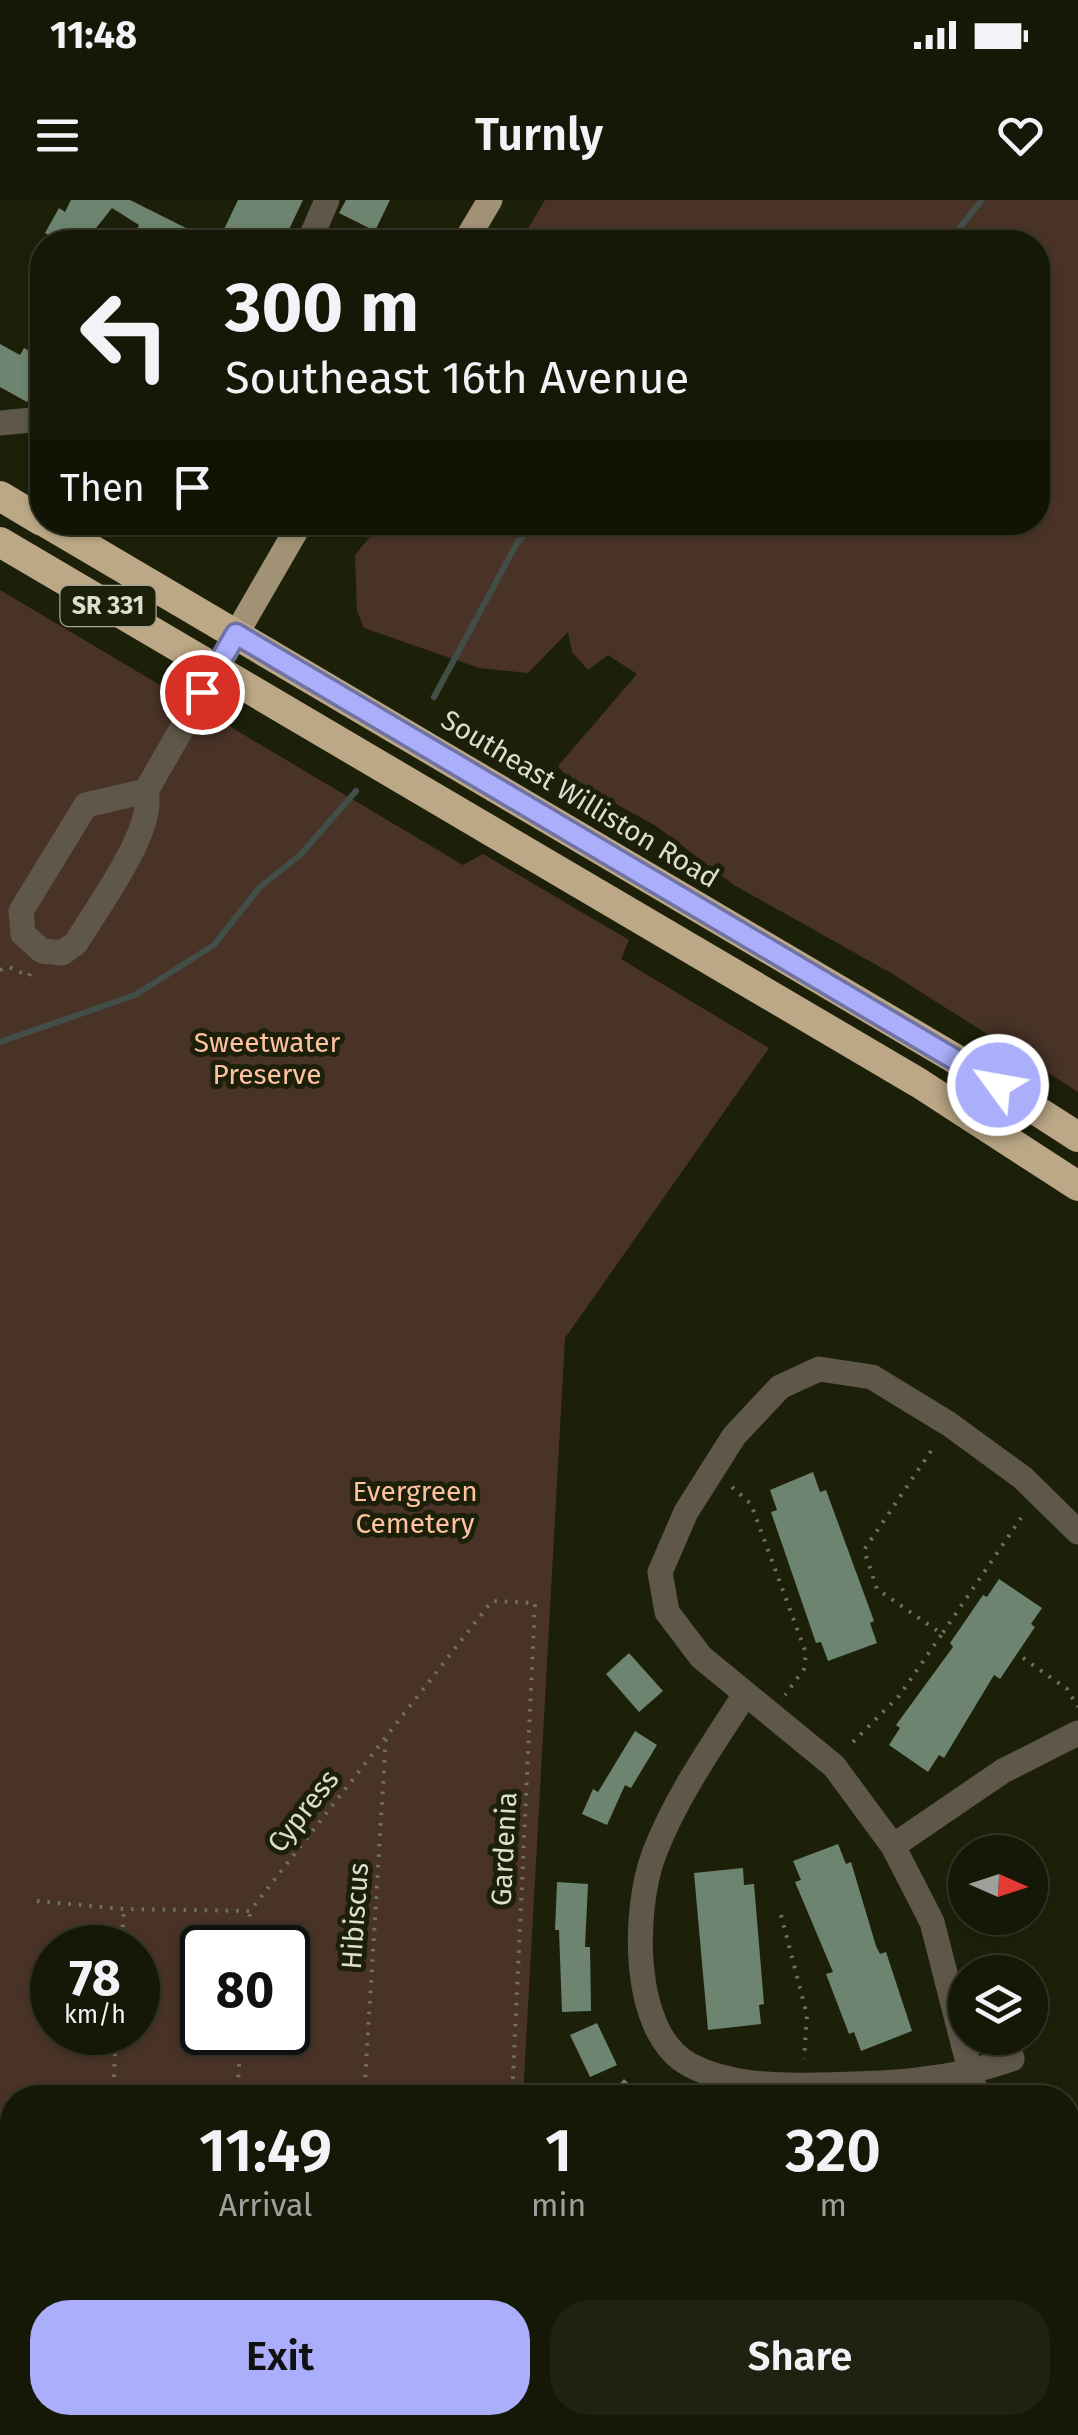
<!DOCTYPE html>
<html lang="en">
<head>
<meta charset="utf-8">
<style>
  :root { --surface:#161807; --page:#1f2111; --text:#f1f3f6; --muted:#9ea09b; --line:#353728; --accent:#abaffb }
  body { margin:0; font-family:"Fira Sans",sans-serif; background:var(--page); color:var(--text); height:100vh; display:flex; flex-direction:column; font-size:38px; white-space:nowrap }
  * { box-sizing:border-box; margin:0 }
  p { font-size:32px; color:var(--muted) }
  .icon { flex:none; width:55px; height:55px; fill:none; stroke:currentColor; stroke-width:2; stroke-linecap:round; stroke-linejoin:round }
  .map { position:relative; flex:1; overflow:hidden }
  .details { position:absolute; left:0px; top:1885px; width:1080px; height:350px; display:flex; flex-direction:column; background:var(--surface); border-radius:40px 40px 0 0; box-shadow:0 2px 8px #0004,0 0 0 2px var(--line) }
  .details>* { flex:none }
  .banner { position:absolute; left:30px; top:30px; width:1020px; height:305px; border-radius:40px; box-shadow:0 2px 8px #0004,0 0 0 2px var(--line); background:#161807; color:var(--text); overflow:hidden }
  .needle { width:65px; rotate:93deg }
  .fabs { position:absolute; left:948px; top:1635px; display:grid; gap:20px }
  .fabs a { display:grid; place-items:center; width:100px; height:100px; border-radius:50%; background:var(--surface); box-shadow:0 2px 8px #0004,0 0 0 2px var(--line); font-size:50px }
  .speed { position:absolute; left:30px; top:1725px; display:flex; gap:20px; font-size:50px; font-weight:700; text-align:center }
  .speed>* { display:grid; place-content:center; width:130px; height:130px; border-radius:50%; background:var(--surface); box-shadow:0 2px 8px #0004,0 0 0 2px var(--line); line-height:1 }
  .speed small { font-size:25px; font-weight:400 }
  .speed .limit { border:5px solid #111; border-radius:15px; background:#fff; color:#111 }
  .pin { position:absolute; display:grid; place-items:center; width:85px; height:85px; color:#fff; margin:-42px; border:5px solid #fff; border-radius:50%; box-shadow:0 2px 10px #0007 }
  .me { position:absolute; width:110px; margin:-55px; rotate:302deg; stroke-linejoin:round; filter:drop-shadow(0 0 8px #0008) }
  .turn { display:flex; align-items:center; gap:35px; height:210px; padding:0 30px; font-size:45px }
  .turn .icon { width:130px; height:130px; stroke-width:2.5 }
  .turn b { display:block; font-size:70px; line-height:85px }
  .then { display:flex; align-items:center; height:95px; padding:0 30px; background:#0003; gap:20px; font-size:38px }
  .eta { display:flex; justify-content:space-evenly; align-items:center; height:170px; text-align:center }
  .eta b { font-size:60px; font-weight:600; line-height:70px }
  .cta { display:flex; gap:20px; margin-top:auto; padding:20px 30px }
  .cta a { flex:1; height:115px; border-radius:40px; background:var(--accent); color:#111; font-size:40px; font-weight:600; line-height:115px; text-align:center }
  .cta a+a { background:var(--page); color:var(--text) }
  .status { display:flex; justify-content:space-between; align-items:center; height:70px; padding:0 50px; background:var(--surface); direction:ltr }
  .status svg { height:28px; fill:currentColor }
  header { display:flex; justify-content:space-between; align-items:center; height:130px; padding:0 30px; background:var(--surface); font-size:45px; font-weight:600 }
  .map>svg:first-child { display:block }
  .green { fill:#493327; fill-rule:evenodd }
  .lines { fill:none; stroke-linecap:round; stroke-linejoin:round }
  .stream { stroke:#424e48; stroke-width:6 }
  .building { fill:#6d8470 }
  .path { stroke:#6f725f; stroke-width:4; stroke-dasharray:2.5 8; stroke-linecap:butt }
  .minor { stroke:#5f574a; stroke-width:25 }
  .major { stroke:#a19175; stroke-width:25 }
  .highway { stroke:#bca886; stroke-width:30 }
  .route-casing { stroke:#6f72a3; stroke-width:25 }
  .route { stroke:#abaffb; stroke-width:18 }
  .labels { text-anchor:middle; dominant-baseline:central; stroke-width:10; stroke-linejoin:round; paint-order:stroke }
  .shield { fill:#1d2009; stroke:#a3a594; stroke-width:2.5 }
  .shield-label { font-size:25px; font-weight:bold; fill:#dcded0 }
  .street-label { font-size:28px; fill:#dcded0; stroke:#1d2009 }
  .park-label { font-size:28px; fill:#fec1a1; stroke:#1d2009 }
</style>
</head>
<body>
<div class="status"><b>11:48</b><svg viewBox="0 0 49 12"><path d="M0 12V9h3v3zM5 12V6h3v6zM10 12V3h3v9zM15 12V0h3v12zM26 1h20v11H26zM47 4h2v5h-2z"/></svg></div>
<header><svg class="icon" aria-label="menu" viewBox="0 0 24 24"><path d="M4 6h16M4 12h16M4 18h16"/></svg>Turnly<svg class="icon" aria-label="heart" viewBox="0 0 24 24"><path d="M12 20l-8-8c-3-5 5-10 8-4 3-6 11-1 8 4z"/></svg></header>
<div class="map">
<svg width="1078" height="2235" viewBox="0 0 1078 2235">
  <rect width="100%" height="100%" fill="#1d2009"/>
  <!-- green -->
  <path class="green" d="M545,0H1078V892L891,773L734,685L656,626L567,577L558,566L637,474L608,455L588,470L572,452L568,432L528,473L479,468L364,428L357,411L355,355L381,323L1038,322V42H520Z
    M0,390L463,665L483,654L629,740L621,759L769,848L565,1138L523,1897L12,1898V2222L505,2223L504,2235H0ZM52,1748H138V1832H52ZM202,1748H288V1832H202Z
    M787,2223H960L962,2235H789Z"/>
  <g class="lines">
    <!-- stream -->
    <path class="stream" d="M948,42L982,0
      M434,497L517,343L536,322
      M0,842L135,795L214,745L259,688L301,654L356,591"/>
  </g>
  <!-- building -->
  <path class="building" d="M71,0H130L214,42H131L139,25L112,8L85,42H60L45,33L59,8L65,12Z
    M238,0H303L283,42H218Z
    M346,0H390L375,31L339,13Z
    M0,144L20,155L24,148L42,158V174L27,202L0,187Z
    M813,1272L820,1292L826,1290L874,1421L870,1423L877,1443L828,1461L821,1442L816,1443L771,1312L777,1310L770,1290Z
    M999,1379L1042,1408L1031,1424L1035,1427L1000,1479L994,1475L944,1558L939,1555L928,1572L889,1545L900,1528L896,1525L953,1447L950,1443L983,1395L987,1397Z
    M629,1453L663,1491L639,1512L606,1474Z
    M635,1531L657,1545L631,1588L625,1585L607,1625L582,1614L593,1589L598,1592Z
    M838,1644L846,1664L851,1662L876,1746L880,1754L886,1752L912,1831L861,1851L854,1832L849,1834L826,1774L833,1772L795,1682L801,1680L793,1661Z
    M743,1668L744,1685L754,1684L764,1804L759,1805L761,1824L708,1830L694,1673Z
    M557,1682L588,1684L585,1747H590L591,1811L562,1812L559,1730H555Z
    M597,1823L617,1865L590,1877L570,1835Z
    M624,1879L644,1898H607Z"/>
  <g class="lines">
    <!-- path -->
    <path class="path" d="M0,770L9,767L29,776L33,768
      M931,1251L864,1350L877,1389L942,1434L1021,1318
      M732,1287L751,1304L806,1453L804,1469L785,1495
      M1023,1458L1067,1489L1078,1507
      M853,1542L899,1496L942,1434
      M37,1701L124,1709L250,1711L492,1401L535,1403L512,1898
      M781,1715L807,1815L804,1859
      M121,1748L124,1709
      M247,1748L250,1712
      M113,1898L116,1832
      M237,1898L241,1832
      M364,1898L386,1537
      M0,1961H12
      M1074,2049L1078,2047
      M0,2227L118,2235
      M214,2235L215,2222
      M347,2235L348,2222
      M493,2235L494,2222"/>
    <!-- minor -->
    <path class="minor" d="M309,42L327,0
      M0,223L42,219
      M146,591C157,628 96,709 76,743L62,753L42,751L23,734L21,711L86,605Z
      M146,591L216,469
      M744,1496C711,1547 676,1597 654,1654C633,1710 630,1833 690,1865C728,1885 775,1886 817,1885C884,1884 947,1882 1012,1859L1006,1838
      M893,1646L1003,1571L1078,1533
      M977,1898L932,1722L893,1646L834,1566L701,1457L667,1412L660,1372L686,1312L734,1236L780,1187L819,1169L872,1177L949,1224L1023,1278L1078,1332
      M1068,2127L1078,2153"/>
    <!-- major -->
    <path class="major" d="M465,42L490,0
      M216,469L301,322"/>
    <!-- highway -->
    <path class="highway" d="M0,296L42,321
      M45,322L964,864L1078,937
      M0,342L919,883L1078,986"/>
  </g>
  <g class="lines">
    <!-- route casing -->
    <g class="route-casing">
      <path id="route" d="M202,492L236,434L998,885"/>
    </g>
    <!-- route -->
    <use href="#route" class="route"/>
  </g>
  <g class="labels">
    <!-- shield labels -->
    <rect class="shield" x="60.5" y="386" width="95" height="40" rx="8"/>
    <g class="shield-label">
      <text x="108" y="406">SR 331</text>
    </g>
    <!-- street labels -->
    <g class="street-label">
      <text transform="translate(580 599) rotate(31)">Southeast Williston Road</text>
      <text transform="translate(303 1611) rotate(-52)">Cypress</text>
      <text transform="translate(504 1649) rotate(-87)">Gardenia</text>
      <text transform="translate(355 1716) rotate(-86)">Hibiscus</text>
    </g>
    <!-- park labels -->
    <g class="park-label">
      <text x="267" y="842">Sweetwater<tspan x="267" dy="32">Preserve</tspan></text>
      <text x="415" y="1291">Evergreen<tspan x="415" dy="32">Cemetery</tspan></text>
    </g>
  </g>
</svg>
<div class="fabs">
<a><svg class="needle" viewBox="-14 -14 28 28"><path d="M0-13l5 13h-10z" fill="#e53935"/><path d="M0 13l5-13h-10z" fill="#9ea09b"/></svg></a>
<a><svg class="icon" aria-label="layers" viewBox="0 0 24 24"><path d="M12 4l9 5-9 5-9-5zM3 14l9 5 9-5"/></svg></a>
</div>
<div class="speed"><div>78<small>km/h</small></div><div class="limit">80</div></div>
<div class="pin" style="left:202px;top:492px;background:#d93025"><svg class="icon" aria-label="arrive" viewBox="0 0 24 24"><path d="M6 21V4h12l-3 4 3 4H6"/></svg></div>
<svg class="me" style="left:998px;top:885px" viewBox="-20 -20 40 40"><circle r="17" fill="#abaffb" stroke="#fff" stroke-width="3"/><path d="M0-11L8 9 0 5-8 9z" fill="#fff"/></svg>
<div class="banner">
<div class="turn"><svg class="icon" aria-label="left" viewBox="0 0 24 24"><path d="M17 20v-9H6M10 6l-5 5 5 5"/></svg><div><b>300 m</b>Southeast 16th Avenue</div></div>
<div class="then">Then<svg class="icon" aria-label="arrive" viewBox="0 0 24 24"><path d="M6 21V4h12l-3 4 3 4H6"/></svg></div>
</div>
<section class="details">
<div class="eta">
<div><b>11:49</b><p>Arrival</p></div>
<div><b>1</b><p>min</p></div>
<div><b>320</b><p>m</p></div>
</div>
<div class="cta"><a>Exit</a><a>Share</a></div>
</section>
</div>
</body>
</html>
